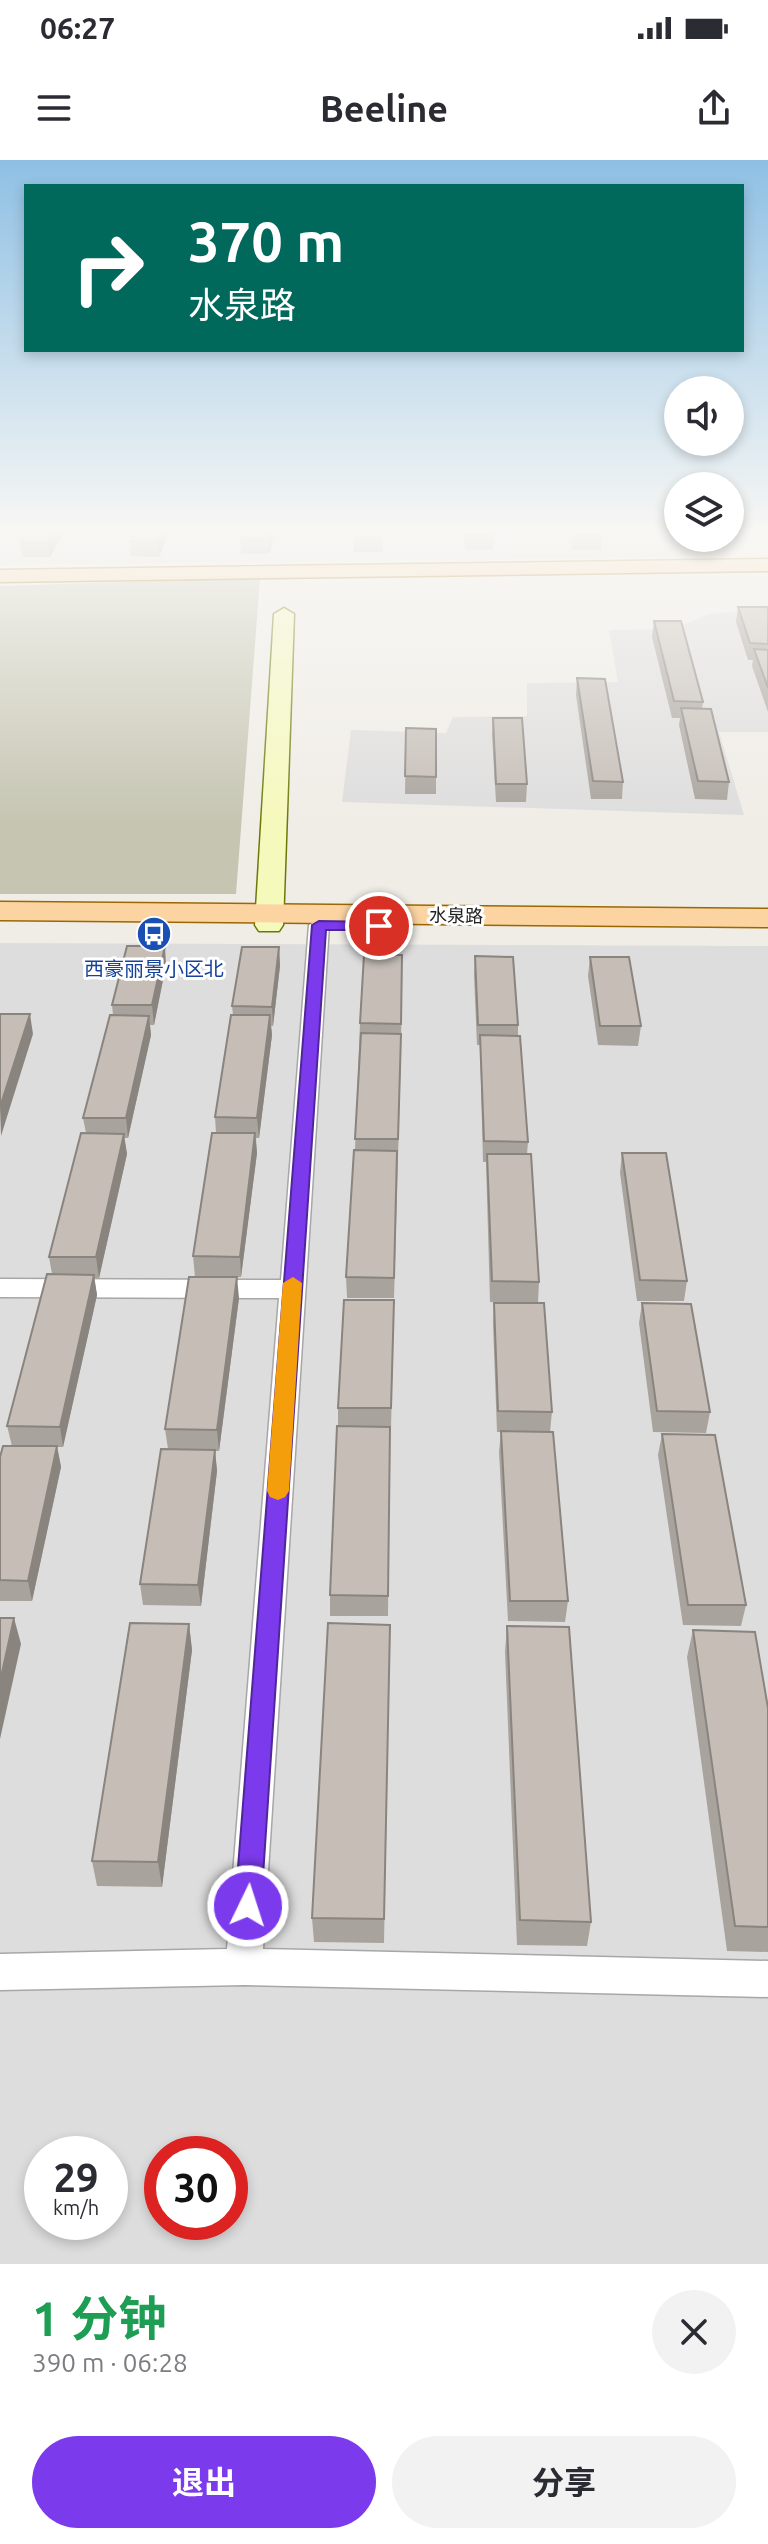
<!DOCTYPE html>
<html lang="zh">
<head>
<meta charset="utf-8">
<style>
  :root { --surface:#fff; --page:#f2f2f3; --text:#2b2b33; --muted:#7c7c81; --accent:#7c3aed }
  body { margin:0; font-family:Ubuntu,"Noto Sans SC",sans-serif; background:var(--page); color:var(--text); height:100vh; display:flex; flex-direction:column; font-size:30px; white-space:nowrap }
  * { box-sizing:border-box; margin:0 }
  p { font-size:26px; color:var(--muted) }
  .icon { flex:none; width:44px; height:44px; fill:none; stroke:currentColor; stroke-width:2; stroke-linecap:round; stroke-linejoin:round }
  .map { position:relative; height:2104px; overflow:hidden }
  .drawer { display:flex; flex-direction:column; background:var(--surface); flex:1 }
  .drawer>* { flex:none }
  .hud { position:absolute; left:24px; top:24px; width:720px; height:168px; border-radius:0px; box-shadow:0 4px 12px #0003; background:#00695c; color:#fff; overflow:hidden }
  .tools { position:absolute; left:664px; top:216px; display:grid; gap:16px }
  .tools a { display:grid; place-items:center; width:80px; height:80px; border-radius:50%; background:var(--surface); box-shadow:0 4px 12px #0003; font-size:40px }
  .speed { position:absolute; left:24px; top:1976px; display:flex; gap:16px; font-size:40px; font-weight:700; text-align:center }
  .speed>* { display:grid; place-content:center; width:104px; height:104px; border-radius:50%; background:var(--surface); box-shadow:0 4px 12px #0003; line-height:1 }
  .speed small { font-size:20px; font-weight:400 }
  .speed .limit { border:12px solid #d22; background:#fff; color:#111 }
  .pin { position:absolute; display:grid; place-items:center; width:68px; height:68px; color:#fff; margin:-34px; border:4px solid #fff; border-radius:50%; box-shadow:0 2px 8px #0007 }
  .me { position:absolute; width:88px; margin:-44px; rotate:4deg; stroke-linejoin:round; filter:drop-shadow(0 0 6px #0008) }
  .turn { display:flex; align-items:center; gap:28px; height:168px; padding:0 32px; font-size:36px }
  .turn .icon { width:104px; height:104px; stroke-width:2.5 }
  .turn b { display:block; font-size:56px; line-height:68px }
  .round { display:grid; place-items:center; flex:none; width:84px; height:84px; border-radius:42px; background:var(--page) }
  .headline { display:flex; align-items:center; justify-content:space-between; height:136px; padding:0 32px }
  h1 { font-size:48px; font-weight:700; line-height:60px; color:#1e9e55 }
  .action { display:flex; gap:16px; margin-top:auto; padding:16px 32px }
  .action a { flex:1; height:92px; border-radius:48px; background:var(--accent); color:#fff; font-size:32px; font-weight:700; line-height:92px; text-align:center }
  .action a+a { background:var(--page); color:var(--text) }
  .status { display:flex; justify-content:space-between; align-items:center; height:56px; padding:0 40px; background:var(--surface); direction:ltr }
  .status svg { height:22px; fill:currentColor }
  header { display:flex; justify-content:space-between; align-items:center; height:104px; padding:0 32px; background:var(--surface); font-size:36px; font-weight:700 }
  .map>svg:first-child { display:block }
  .residential { fill:#dedddd; fill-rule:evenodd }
  .construction { fill:#c5c5b2 }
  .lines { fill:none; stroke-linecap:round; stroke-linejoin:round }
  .street-casing { stroke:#a7a7a7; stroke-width:3 }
  .secondary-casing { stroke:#6b7806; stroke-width:3 }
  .primary-casing { stroke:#9a6802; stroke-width:3 }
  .street { fill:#fff; fill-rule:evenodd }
  .secondary { fill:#f6f9bc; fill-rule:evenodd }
  .primary { fill:#fbd4a1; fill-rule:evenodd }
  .wall { fill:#a9a39d }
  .shaded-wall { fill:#8a847f }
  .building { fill:#c5bdb6; stroke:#8a847f; stroke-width:2 }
  .route { fill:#7c3aed; stroke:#51269a; stroke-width:2 }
  .slow { fill:#f59e0b }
  .labels { text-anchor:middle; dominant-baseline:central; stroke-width:6; stroke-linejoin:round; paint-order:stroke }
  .far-street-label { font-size:18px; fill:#202020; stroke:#fff }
  .transit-label { font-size:20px; fill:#164399; stroke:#fff }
</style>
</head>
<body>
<div class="status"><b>06:27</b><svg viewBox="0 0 49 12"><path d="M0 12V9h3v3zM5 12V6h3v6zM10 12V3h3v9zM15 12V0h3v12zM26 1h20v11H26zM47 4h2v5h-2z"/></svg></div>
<header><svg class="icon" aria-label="menu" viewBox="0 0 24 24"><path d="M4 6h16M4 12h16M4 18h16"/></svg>Beeline<svg class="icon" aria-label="share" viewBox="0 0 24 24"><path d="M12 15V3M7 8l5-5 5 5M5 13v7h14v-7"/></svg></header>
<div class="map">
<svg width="768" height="2104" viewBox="0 0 768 2104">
  <rect width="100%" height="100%" fill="#f0ede7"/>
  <!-- residential -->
  <path class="residential" d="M10,368H678V378H724L731,396L0,405V386Z
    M768,449V572H719L744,655L342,642L351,570L446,573L453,557L527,556V523L618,522L609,470L674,469L708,454Z
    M0,783L768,786V2104H0ZM42,1994H110V2062H42ZM162,1994H230V2062H162Z"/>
  <!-- construction -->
  <path class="construction" d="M260,418L236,734H0V426Z"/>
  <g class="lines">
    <!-- street casing -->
    <g class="street-casing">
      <path id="street" d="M319,759L329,765L263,1789L768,1801V1837L244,1825L0,1830V1794L227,1789L279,1138L0,1137V1119L281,1120L309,765Z"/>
    </g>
    <!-- secondary casing -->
    <g class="secondary-casing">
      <path id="secondary" d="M284,448L294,454L283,765L279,771H259L255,765L274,454Z"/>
    </g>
    <!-- primary casing -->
    <g class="primary-casing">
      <path id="primary" d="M768,399V411L0,422V410Z
        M0,742L768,749V767L0,760Z"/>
    </g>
    <!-- street -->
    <use href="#street" class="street"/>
    <!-- secondary -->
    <use href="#secondary" class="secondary"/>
    <!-- primary -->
    <use href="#primary" class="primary"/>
  </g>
  <!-- wall -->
  <path class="wall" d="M28,368H66L50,397H22L20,382Z
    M170,368L159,397L131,396L130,381Z
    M243,368H275L270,394H241L240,379Z
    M384,368L382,392H354V377Z
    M464,368H493V390H465Z
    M569,368H601L602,375L601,390H573Z
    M683,378H717L716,387H686Z
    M738,447L768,450V552L752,506L753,500H748L736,462Z
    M654,461L703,542L702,549L729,622L727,640L695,639L679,565L680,558H672L652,477Z
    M577,518L623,622L622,639H591L576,535Z
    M493,558L527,624L526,642H496L492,575Z
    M406,568L436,617V634H405Z
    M279,787L280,806L273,866H271L272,875L259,978H256L257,993L241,1117H224L239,1138L219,1291H215L217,1311L201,1446L143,1445L140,1424L168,1289L165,1269L195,1117L193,1096L216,973L215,957L233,855L232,846Z
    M402,795L401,893L394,1138H347L346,1117L355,990L360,863Z
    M475,796L518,865V876L528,982L527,994L539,1122L538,1143L490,1142L486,1002H483L480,885H477L474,815Z
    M590,797L641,866L638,886L598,885L588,816Z
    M166,805L154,865H150L151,875L128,978H124L127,994L99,1118H94L97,1135L63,1287H57L61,1307L32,1441H0V1297L12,1286L7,1266L52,1114L49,1097L86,973L83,958L113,855L112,845Z
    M622,993L687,1121L684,1141H637L620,1013Z
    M394,1140L391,1269H390L388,1456H330V1435L338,1266V1248Z
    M494,1143L552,1252L550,1272L568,1441L565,1462L508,1461L499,1292L501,1272H497L493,1164Z
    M642,1143L710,1252L706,1273L653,1272L639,1163Z
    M662,1274L746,1445L741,1466L683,1465L658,1295Z
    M189,1464L192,1490L162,1727L97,1726L92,1701Z
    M390,1465L384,1783L314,1782L312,1758Z
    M507,1466L591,1762L587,1786L517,1785L505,1492Z
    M693,1470L768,1548V1792L727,1791L687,1497Z"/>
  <!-- shaded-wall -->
  <path class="shaded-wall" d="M56,368H66L50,397L48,383Z
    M163,368H170L159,397L157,382Z
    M271,368H275L270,394L269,380Z
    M165,786L166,805L154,865L152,845Z
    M279,787L280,806L273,866L272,847Z
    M30,854L33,874L1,976L0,947Z
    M270,855L272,875L259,978L257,958Z
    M149,856L151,875L128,978L126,958Z
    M255,973L257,993L241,1117L240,1097Z
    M124,974L127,994L99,1118L96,1097Z
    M94,1115L97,1135L63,1287L60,1267Z
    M237,1117L239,1138L219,1291L217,1270Z
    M57,1286L61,1307L32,1441L28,1421Z
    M215,1290L217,1311L201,1446L198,1425Z
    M14,1458L21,1484L0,1579V1522Z
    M189,1464L192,1490L162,1727L158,1702Z"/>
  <!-- building -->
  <path class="building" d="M28,368H56L48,383L20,382Z
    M136,368H163L157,382L130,381Z
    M243,368H271L269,380L240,379Z
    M354,368H383L382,377H354Z
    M465,368H493L494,376H465Z
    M572,368H601L602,375H574Z
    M738,447H767L768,450V484L750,483Z
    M654,461H681L703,542L674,541Z
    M754,489L768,490V528Z
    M577,518L605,519L623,622L593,621Z
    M681,548L711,549L729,622L698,621Z
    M493,558H522L527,624H496Z
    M406,568L436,569V617L405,616Z
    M127,786H165L152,845H112Z
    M242,787H279L272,847L232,846Z
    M364,795H402L401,864L360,863Z
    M475,796L513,797L518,865H478Z
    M590,797H629L641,866H600Z
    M0,854H30L0,947Z
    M110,855L149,856L126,958H83Z
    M231,855H270L257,958L215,957Z
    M361,873L401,874L398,979H355Z
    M480,875L520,876L528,982L484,981Z
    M81,973L124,974L96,1097H49Z
    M212,973H255L240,1097L193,1096Z
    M354,990L397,991L394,1118L346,1117Z
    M622,993H666L687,1121L640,1120Z
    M487,994H531L539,1122L492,1121Z
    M47,1114L94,1115L60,1267L7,1266Z
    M189,1117H237L217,1270L165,1269Z
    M344,1140H394L391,1248H338Z
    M494,1143H544L552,1252L498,1251Z
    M642,1143L691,1144L710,1252L657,1251Z
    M337,1266L390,1267L388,1436L330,1435Z
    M501,1271L553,1272L568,1441H510Z
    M662,1274L715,1275L746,1445H688Z
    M3,1286H57L28,1421L0,1420V1297Z
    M161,1289L215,1290L198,1425L140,1424Z
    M0,1458H14L0,1522Z
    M130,1463L189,1464L158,1702L92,1701Z
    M328,1463L390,1465L384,1759L312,1758Z
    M507,1466L569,1467L591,1762L520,1760Z
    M693,1470L755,1472L768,1548V1767L735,1766Z"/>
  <!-- sky -->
  <linearGradient id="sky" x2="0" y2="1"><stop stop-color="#8ec0e4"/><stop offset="0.56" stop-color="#f8f7f4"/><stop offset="1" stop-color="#f8f7f4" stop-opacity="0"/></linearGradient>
  <rect width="768" height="663" fill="url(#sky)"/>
  <!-- route -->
  <path class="route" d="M319,761L379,762L386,766L379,770H326L261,1746L258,1755L248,1759L238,1755L235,1746L312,765Z"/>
  <!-- slow -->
  <path class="slow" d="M293,1117L302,1123L289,1331L285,1337L278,1340L270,1337L267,1331L283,1123Z"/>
  <!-- icons -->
  <defs>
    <g id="bus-disc" transform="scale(1.8)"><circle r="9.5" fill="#1a4fb4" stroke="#fff"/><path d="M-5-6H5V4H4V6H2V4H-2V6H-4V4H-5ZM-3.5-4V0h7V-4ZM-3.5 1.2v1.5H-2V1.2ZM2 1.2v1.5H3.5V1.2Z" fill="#fff"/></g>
  </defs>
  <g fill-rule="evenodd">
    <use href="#bus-disc" x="154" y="774"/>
  </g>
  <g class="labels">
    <!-- far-street labels -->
    <g class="far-street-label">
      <text transform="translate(456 755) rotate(1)">水泉路</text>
    </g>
    <!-- transit labels -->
    <g class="transit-label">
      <text x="154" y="808">西豪丽景小区北</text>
    </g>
  </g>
</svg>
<div class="tools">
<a><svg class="icon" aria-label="sound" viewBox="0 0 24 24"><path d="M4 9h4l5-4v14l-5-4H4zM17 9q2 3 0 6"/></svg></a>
<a><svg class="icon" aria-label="layers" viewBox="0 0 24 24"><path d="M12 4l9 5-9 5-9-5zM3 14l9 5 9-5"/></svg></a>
</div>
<div class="speed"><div>29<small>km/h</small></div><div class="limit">30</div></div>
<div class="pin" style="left:379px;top:766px;background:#d93025"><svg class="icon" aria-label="arrive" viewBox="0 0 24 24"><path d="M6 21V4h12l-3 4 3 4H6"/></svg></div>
<svg class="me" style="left:248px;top:1746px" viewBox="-20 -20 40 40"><circle r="17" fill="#7c3aed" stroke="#fff" stroke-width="3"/><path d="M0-11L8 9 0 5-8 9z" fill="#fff"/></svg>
<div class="hud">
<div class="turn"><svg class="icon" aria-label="right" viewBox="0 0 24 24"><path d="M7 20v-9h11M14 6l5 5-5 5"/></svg><div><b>370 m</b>水泉路</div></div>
</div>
</div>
<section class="drawer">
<div class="headline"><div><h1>1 分钟</h1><p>390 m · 06:28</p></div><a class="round"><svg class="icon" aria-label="close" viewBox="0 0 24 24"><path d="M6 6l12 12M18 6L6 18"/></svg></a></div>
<div class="action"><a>退出</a><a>分享</a></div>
</section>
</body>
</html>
